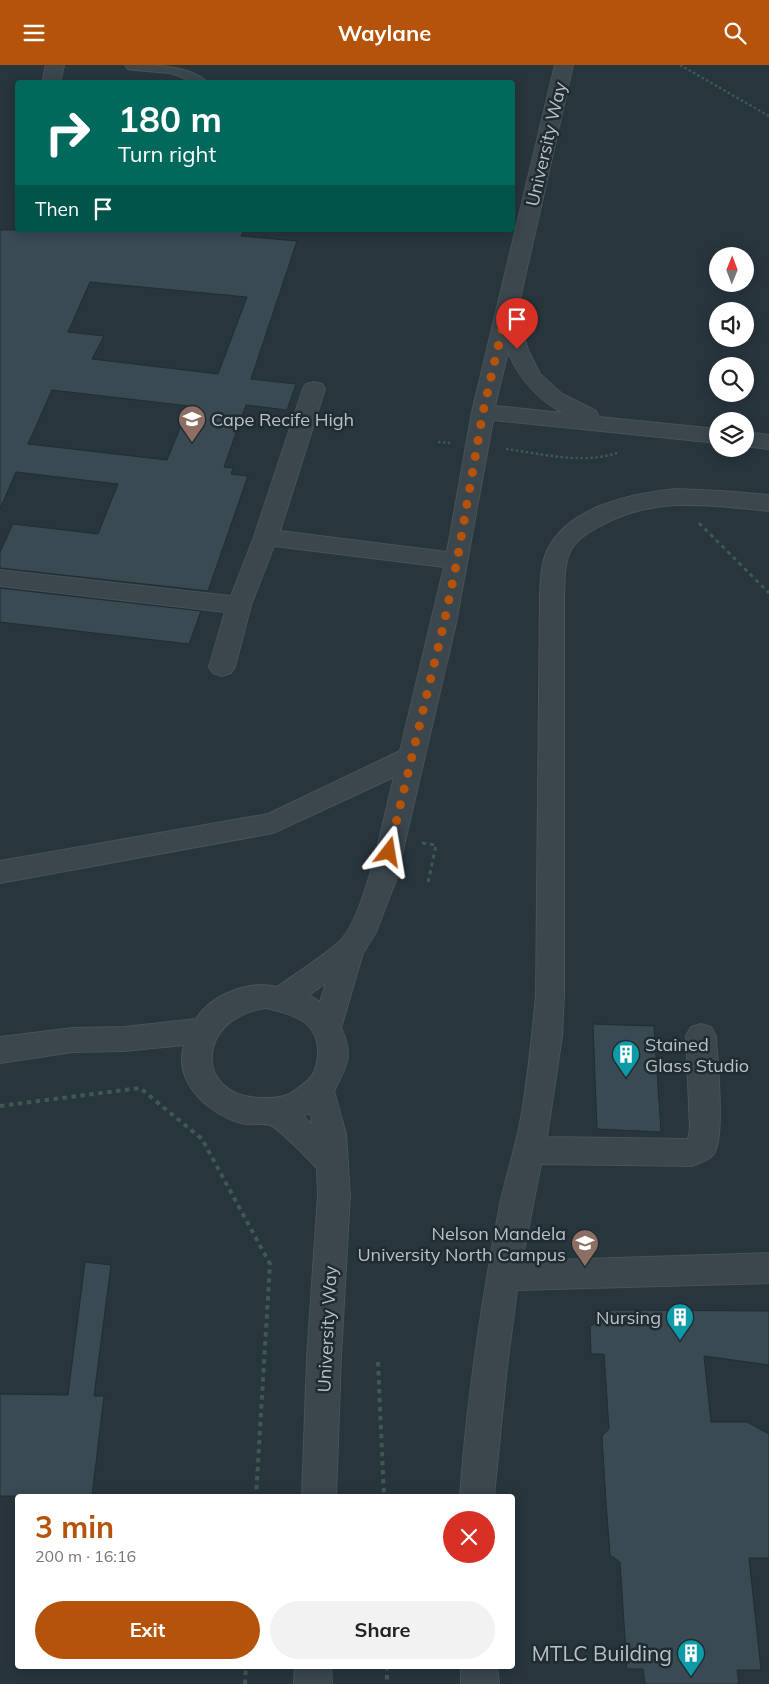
<!DOCTYPE html>
<html lang="en">
<head>
<meta charset="utf-8">
<style>
  :root { --surface:#fff; --page:#f2f2f2; --text:#222; --muted:#767676; --accent:#b45309 }
  body { margin:0; font-family:Mulish,sans-serif; background:var(--page); color:var(--text); height:100vh; display:flex; flex-direction:column; font-size:19px; white-space:nowrap }
  * { box-sizing:border-box; margin:0 }
  p { font-size:16px; color:var(--muted) }
  .icon { flex:none; width:28px; height:28px; fill:none; stroke:currentColor; stroke-width:2; stroke-linecap:round; stroke-linejoin:round }
  .map { position:relative; flex:1; overflow:hidden }
  .side { position:absolute; left:15px; top:1429px; width:500px; height:175px; display:flex; flex-direction:column; background:var(--surface); border-radius:5px; box-shadow:0 2px 12px #0003 }
  .side>* { flex:none }
  .hud { position:absolute; left:15px; top:15px; width:500px; height:152px; border-radius:5px; box-shadow:0 2px 12px #0003; background:#00695c; color:#fff; overflow:hidden }
  .needle { width:32px; rotate:1deg }
  .fabs { position:absolute; left:709px; top:182px; display:grid; gap:10px }
  .fabs a { display:grid; place-items:center; width:45px; height:45px; border-radius:50%; background:var(--surface); box-shadow:0 2px 12px #0003; font-size:25px }
  .pin { position:absolute; display:grid; place-items:center; width:42px; height:42px; color:#fff; margin:-51px -21px; border-radius:50% 50% 50% 0; rotate:-45deg; box-shadow:0 0 5px #0007 }
  .pin .icon { rotate:45deg }
  .me { position:absolute; width:55px; margin:-28px; rotate:14deg; stroke-linejoin:round; filter:drop-shadow(0 0 4px #0008) }
  .turn { display:flex; align-items:center; gap:18px; height:105px; padding:0 20px; font-size:22px }
  .turn .icon { width:65px; height:65px; stroke-width:2.5 }
  .turn b { display:block; font-size:35px; line-height:42px }
  .then { display:flex; align-items:center; height:48px; padding:0 20px; background:#0003; gap:10px; font-size:19px }
  .round { display:grid; place-items:center; flex:none; width:52px; height:52px; border-radius:26px; background:var(--page) }
  .headline { display:flex; align-items:center; justify-content:space-between; height:85px; padding:0 20px }
  h1 { font-size:30px; font-weight:700; line-height:38px; color:var(--accent) }
  .cta { display:flex; gap:10px; margin-top:auto; padding:10px 20px }
  .cta a { flex:1; height:58px; border-radius:30px; background:var(--accent); color:#fff; font-size:20px; font-weight:700; line-height:58px; text-align:center }
  .cta a+a { background:var(--page); color:var(--text) }
  header { display:flex; justify-content:space-between; align-items:center; height:65px; padding:0 20px; background:var(--accent); color:#fff; font-size:22px; font-weight:700 }
  .map>svg:first-child { display:block }
  .building { fill:#394a53; stroke:#222d34; fill-rule:evenodd }
  .lines { fill:none; stroke-linecap:round; stroke-linejoin:round }
  .minor-casing { stroke:#475259; stroke-width:2 }
  .path-far2 { stroke:#425654; stroke-width:2.5; stroke-dasharray:2.5 2.5; stroke-linecap:butt }
  .path-far1 { stroke:#425654; stroke-width:3; stroke-dasharray:4 4; stroke-linecap:butt }
  .path { stroke:#425654; stroke-width:4; stroke-dasharray:4.5 4.5; stroke-linecap:butt }
  .minor { fill:#3b464d; fill-rule:evenodd }
  .route { stroke:#b45309; stroke-width:9; stroke-dasharray:0 16.2 }
  .labels { text-anchor:middle; dominant-baseline:central; stroke-width:5; stroke-linejoin:round; paint-order:stroke }
  .street-label { font-size:18px; fill:#b7c1c8; stroke:#202b32 }
  .poi-label { font-size:18px; fill:#b7c1c8; stroke:#202b32; text-anchor:start }
  .near-poi-label { font-size:21px; fill:#b7c1c8; stroke:#202b32; text-anchor:end }
</style>
</head>
<body>
<header><svg class="icon" aria-label="menu" viewBox="0 0 24 24"><path d="M4 6h16M4 12h16M4 18h16"/></svg>Waylane<svg class="icon" aria-label="search" viewBox="0 0 24 24"><circle cx="10" cy="10" r="6"/><path d="M15 15l6 6"/></svg></header>
<div class="map">
<svg width="769" height="1619" viewBox="0 0 769 1619">
  <rect width="100%" height="100%" fill="#27353d"/>
  <!-- building -->
  <path class="building" d="M0,165H244L241,171L297,176L251,314L296,319L287,345L246,340L224,402L233,403L231,409L248,411L208,526L0,503V487L13,459L98,469L118,419L16,407L0,444ZM90,217L247,232L218,309L92,294L104,271L68,267ZM52,325L189,341L167,395L28,379Z
    M0,523L201,546L189,579L0,557Z
    M593,959L654,961L661,1067L597,1064Z
    M85,1197L111,1200L94,1331H104L92,1431H0V1329L68,1330Z
    M611,1245L769,1246V1300L704,1291L711,1357H747L769,1369V1493H749L761,1605H737L739,1619H645L643,1604H627L620,1497L610,1490L606,1437L602,1371L609,1364L604,1289H591L590,1262Z"/>
  <g class="lines">
    <!-- minor casing -->
    <g class="minor-casing">
      <path id="minor" d="M46,0H64L60,18H42Z
        M125,0C153,0 191,0 208,18H190L182,12L170,8L134,5L128,4Z
        M555,0H573L517,247L528,285L540,309L562,329L596,346L599,352L718,364V378L493,355L456,558L396,815L376,867L363,888L341,963C354,990 347,1001 334,1026L346,1069L350,1130L341,1292L336,1431H302L307,1292L318,1130L317,1103C307,1093 283,1067 272,1061C265,1057 253,1060 245,1059C211,1051 173,1019 184,980L124,986L73,987L0,998V972L73,963L124,962L196,954C212,929 250,915 277,922C296,908 323,892 340,876C366,850 384,750 394,712L273,768L0,818V796L268,749L400,686L444,502L274,481L251,540L235,602L231,608L222,611L213,608L209,602L225,547L0,521V505L231,531L254,472L303,324L306,319L314,317L322,319L325,324L280,466L447,487L472,347ZM508,287C520,315 537,334 563,348L495,341ZM326,918L320,937L309,930ZM266,943C294,950 320,956 318,991C317,1000 315,1009 308,1015C291,1030 284,1034 261,1033C192,1031 197,952 266,943ZM310,1048L313,1060L303,1051Z
        M745,367L769,370V384L745,381Z
        M676,424L722,426L769,430V446C711,440 655,431 602,460C591,466 578,473 572,483C564,496 565,514 564,528V930L562,971L547,1072L688,1074L690,1064L686,971L691,962L701,959L711,962L716,971C717,995 726,1074 713,1090C708,1096 698,1098 692,1101L541,1099L522,1196L769,1188V1218L517,1225L507,1302L494,1431H460C467,1333 482,1235 500,1139C506,1112 515,1085 520,1058C528,1016 532,973 536,930L540,528C541,514 541,499 547,486C567,442 632,428 676,424Z
        M295,1601H331L332,1619H294Z
        M461,1601H497L499,1619H461Z"/>
    </g>
    <!-- path-far2 -->
    <path class="path-far2" d="M680,0L769,51
      M438,377L450,378
      M506,384C544,389 583,400 620,387"/>
    <!-- path-far1 -->
    <path class="path-far1" d="M699,458L769,528
      M422,778L436,780L428,818"/>
    <!-- path -->
    <path class="path" d="M0,1041L140,1023L202,1074L270,1199L256,1431
      M378,1297L384,1431
      M387,1601V1619
      M245,1619L246,1601"/>
    <!-- minor -->
    <use href="#minor" class="minor"/>
  </g>
  <g class="lines">
    <!-- route -->
    <path class="route" d="M389,787L444,558L457,496L483,347L507,243L517,284"/>
  </g>
  <!-- icons -->
  <defs>
    <g id="school-pin" transform="scale(1.4375)"><path d="M0 17L-7.5 6A9.5 9.5 0 1 1 7.5 6Z" fill="#8d6e63" stroke="#202b32"/><path d="M0-5L7-2L0 1L-7-2ZM-4 1L0 2.5L4 1V4Q0 6-4 4Z" fill="#fff"/></g>
    <g id="building-pin" transform="scale(1.4375)"><path d="M0 17L-7.5 6A9.5 9.5 0 1 1 7.5 6Z" fill="#0f9aa8" stroke="#202b32"/><path d="M-4-6H4V6H1V3H-1V6H-4ZM-2.5-4.3h1.7v1.8h-1.7ZM.8-4.3h1.7v1.8H.8ZM-2.5-1h1.7V.8h-1.7ZM.8-1h1.7V.8H.8Z" fill="#fff"/></g>
    <g id="university-pin" transform="scale(1.4375)"><path d="M0 17L-7.5 6A9.5 9.5 0 1 1 7.5 6Z" fill="#8d6e63" stroke="#202b32"/><path d="M0-5L7-2L0 1L-7-2ZM-4 1L0 2.5L4 1V4Q0 6-4 4Z" fill="#fff"/></g>
  </defs>
  <g fill-rule="evenodd">
    <use href="#school-pin" x="192" y="354"/>
    <use href="#building-pin" x="626" y="989"/>
    <use href="#university-pin" x="585" y="1178"/>
    <use href="#building-pin" x="680" y="1252"/>
    <use href="#building-pin" x="691" y="1588"/>
  </g>
  <g class="labels">
    <!-- street labels -->
    <g class="street-label">
      <text transform="translate(546 79) rotate(-77)">University Way</text>
      <text transform="translate(327 1264) rotate(-87)">University Way</text>
    </g>
    <!-- poi labels -->
    <g class="poi-label">
      <text x="211" y="354">Cape Recife High</text>
      <text x="645" y="979">Stained<tspan x="645" dy="21">Glass Studio</tspan></text>
      <text x="566" y="1168" text-anchor="end">Nelson Mandela<tspan x="566" dy="21">University North Campus</tspan></text>
      <text x="661" y="1252" text-anchor="end">Nursing</text>
    </g>
    <!-- near-poi labels -->
    <g class="near-poi-label">
      <text x="672" y="1588">MTLC Building</text>
    </g>
  </g>
</svg>
<div class="fabs">
<a><svg class="needle" viewBox="-14 -14 28 28"><path d="M0-13l5 13h-10z" fill="#e53935"/><path d="M0 13l5-13h-10z" fill="#767676"/></svg></a>
<a><svg class="icon" aria-label="sound" viewBox="0 0 24 24"><path d="M4 9h4l5-4v14l-5-4H4zM17 9q2 3 0 6"/></svg></a>
<a><svg class="icon" aria-label="search" viewBox="0 0 24 24"><circle cx="10" cy="10" r="6"/><path d="M15 15l6 6"/></svg></a>
<a><svg class="icon" aria-label="layers" viewBox="0 0 24 24"><path d="M12 4l9 5-9 5-9-5zM3 14l9 5 9-5"/></svg></a>
</div>
<div class="pin" style="left:517px;top:284px;background:#d93025"><svg class="icon" aria-label="arrive" viewBox="0 0 24 24"><path d="M6 21V4h12l-3 4 3 4H6"/></svg></div>
<svg class="me" style="left:389px;top:787px" viewBox="-20 -20 40 40"><path d="M0-17L14 15 0 8-14 15z" fill="#b45309" stroke="#fff" stroke-width="4"/></svg>
<div class="hud">
<div class="turn"><svg class="icon" aria-label="right" viewBox="0 0 24 24"><path d="M7 20v-9h11M14 6l5 5-5 5"/></svg><div><b>180 m</b>Turn right</div></div>
<div class="then">Then<svg class="icon" aria-label="arrive" viewBox="0 0 24 24"><path d="M6 21V4h12l-3 4 3 4H6"/></svg></div>
</div>
<section class="side">
<div class="headline"><div><h1>3 min</h1><p>200 m · 16:16</p></div><a class="round" style="background:#d93025;color:#fff"><svg class="icon" aria-label="close" viewBox="0 0 24 24"><path d="M6 6l12 12M18 6L6 18"/></svg></a></div>
<div class="cta"><a>Exit</a><a>Share</a></div>
</section>
</div>
</body>
</html>
